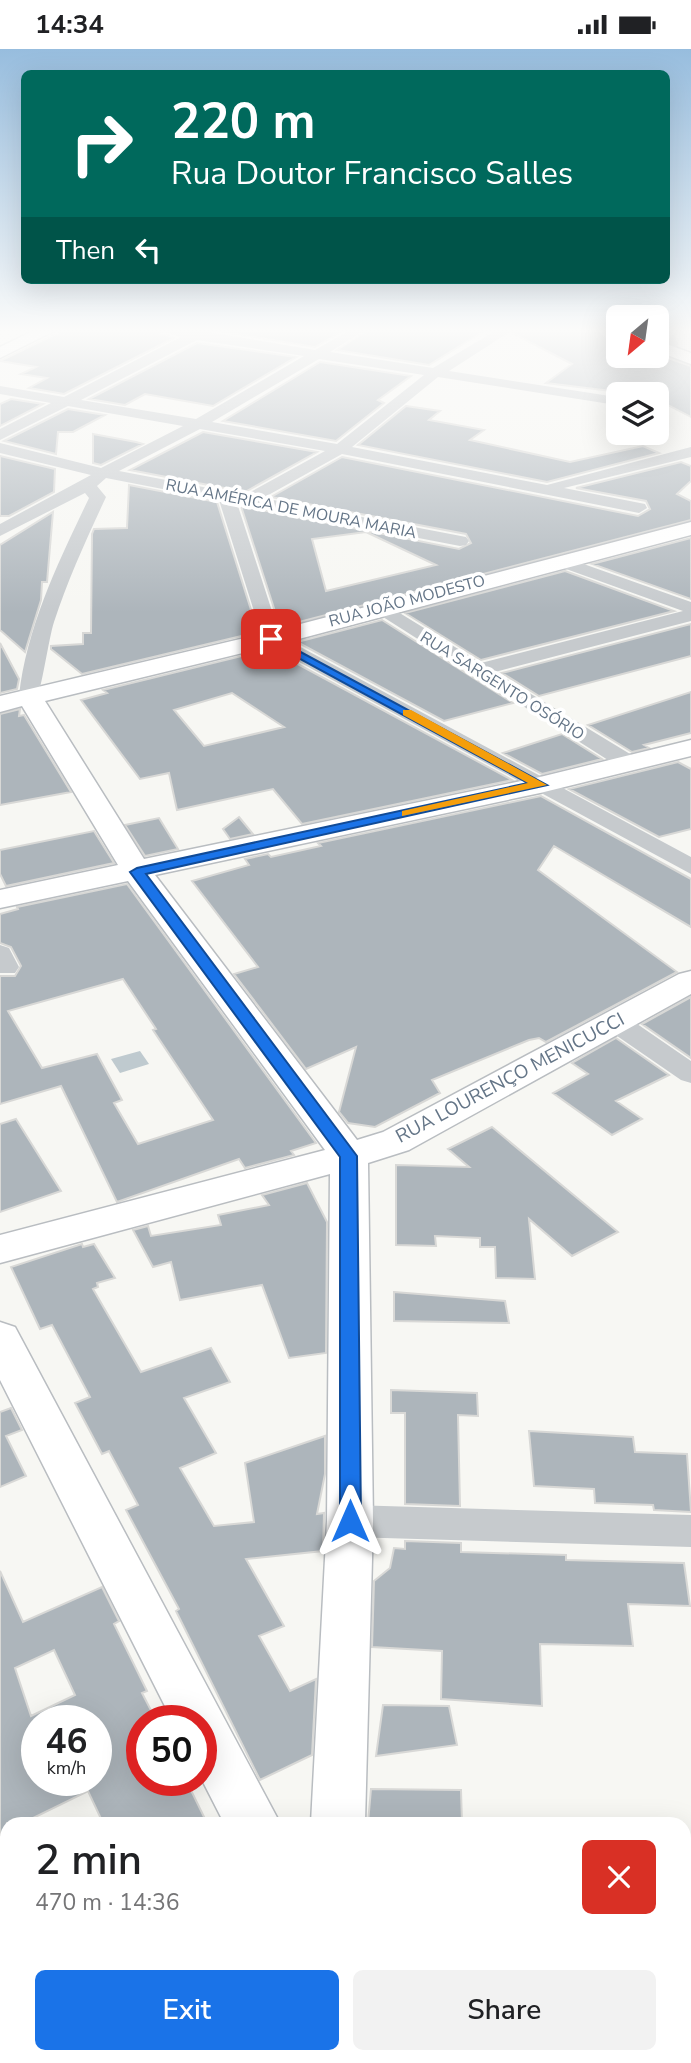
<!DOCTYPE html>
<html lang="en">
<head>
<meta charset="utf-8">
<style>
  :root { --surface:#fff; --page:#f2f2f2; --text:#202124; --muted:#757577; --accent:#1a73e8 }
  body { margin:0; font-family:"Nunito Sans",sans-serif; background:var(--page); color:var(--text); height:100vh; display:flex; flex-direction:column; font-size:26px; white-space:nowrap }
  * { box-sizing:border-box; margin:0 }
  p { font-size:23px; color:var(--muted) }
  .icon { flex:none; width:38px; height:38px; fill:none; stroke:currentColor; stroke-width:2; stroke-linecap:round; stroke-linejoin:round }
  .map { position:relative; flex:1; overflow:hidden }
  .details { position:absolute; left:0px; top:1768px; width:691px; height:247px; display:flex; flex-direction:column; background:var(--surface); border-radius:21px 21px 0 0; box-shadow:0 7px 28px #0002 }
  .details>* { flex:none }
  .top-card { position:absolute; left:21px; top:21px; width:649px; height:214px; border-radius:10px; box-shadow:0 7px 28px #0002; background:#00695c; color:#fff; overflow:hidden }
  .needle { width:46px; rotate:209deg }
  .controls { position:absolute; left:606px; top:256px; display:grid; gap:14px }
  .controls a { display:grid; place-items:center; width:63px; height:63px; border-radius:10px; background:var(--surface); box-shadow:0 7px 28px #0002; font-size:35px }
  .speed { position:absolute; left:21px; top:1656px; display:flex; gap:14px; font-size:35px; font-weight:700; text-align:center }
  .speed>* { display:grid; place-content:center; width:91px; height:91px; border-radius:50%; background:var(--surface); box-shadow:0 7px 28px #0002; line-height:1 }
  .speed small { font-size:18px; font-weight:400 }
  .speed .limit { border:10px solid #d22; background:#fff; color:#111 }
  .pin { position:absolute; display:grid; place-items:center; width:60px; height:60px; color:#fff; margin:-30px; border-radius:14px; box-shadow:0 4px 10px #0006 }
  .me { position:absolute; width:77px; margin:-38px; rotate:0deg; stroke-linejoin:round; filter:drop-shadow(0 0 5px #0008) }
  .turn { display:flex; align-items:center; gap:24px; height:147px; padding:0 35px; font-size:32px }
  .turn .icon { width:91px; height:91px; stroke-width:2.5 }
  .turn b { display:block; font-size:49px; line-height:60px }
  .then { display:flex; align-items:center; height:66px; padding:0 35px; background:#0003; gap:14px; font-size:26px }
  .round { display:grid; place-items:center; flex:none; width:74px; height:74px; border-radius:10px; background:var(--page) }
  .headline { display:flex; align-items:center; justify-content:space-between; height:119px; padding:0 35px }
  h1 { font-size:42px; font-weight:600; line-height:52px }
  .cta { display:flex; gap:14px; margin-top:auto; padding:14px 35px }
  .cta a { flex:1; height:80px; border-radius:10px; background:var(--accent); color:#fff; font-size:28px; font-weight:600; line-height:80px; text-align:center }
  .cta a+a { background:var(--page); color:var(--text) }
  .status { display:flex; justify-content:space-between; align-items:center; height:49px; padding:0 35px; background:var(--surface); direction:ltr }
  .status svg { height:19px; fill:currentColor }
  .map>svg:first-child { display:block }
  .water { fill:#bfcacf }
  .building { fill:#adb5bb; stroke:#d8d8d6; stroke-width:2; fill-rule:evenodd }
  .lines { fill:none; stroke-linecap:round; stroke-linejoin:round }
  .major-casing { stroke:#b9bdc1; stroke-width:3 }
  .minor { fill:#c6cacd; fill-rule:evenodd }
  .major { fill:#fff; fill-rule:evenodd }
  .route { fill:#1a73e8; stroke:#114b97; stroke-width:2 }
  .slow { fill:#f59e0b }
  .labels { text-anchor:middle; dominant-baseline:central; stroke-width:7; stroke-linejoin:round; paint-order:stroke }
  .far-street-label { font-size:16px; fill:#647587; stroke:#fff }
  .street-label { font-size:19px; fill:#647587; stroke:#fff }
</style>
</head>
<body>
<div class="status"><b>14:34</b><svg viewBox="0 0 49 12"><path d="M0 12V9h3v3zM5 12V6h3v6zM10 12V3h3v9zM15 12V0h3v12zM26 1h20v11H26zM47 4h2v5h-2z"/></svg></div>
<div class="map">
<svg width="691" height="2014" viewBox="0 0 691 2014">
  <rect width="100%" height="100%" fill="#f7f7f3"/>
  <!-- water -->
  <path class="water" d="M140,1002L149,1015L120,1024L111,1010Z"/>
  <!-- building -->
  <path class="building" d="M62,282H156L174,289L64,345L29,339L47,329L21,325L36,318L0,312Z
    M218,282H343L315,298Z
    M366,282H484L429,316L337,301Z
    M513,282H607L618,286V306L656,305L691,317V368L656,350V345H647L630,336L619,343L546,334L572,315L512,284Z
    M197,294L296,308L213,357L145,345L125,356L89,350Z
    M320,313L411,327L378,351L384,354L336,392L223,372Z
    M11,350L43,355L0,377V355Z
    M406,357L440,362L429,371L484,381L470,391L570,413L643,397L659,404L547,433L358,396Z
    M68,360L105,366L73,383H58L56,405L4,392Z
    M203,383L317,403L245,443L130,421Z
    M93,385L136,393L143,395L101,416L93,414Z
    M0,407L55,420L54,443L9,467H0Z
    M342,408L638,467L650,460L646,452L576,439L681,413L691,417V432L677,445L691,452V471L280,578L241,457L459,500L471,494L466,485L271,448ZM366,483L436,516L326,542L312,490Z
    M129,436L217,453L258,583L82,625L51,600V597L83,595V584H91L92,485L94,480L127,479Z
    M53,463L47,533H42L41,551L25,603L0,581V496Z
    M691,489V550L592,515Z
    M565,522L674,562L481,611L405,564Z
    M382,571L513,654L444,672L297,593Z
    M691,575V607L539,647L502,624Z
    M0,594L19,630L17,640L0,644Z
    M270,600L512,731L302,775L273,740L177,761L169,724L140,730L81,651L107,644L103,641ZM232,644L284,678L204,697L174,661Z
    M691,643V684L644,696L649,699L632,703L588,676Z
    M20,660L19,667L24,666L71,743L0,756V665Z
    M562,685L602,710L542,725L503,704Z
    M678,713L691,720V780L659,788L569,740Z
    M541,747L691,830V878L554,797L538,821L677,923L546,993L539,989L529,991L432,1031L440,1044L375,1078L348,1074L339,1063L356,998L306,1020L234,925L258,918L192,832L249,816L245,810L268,805L271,808L321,797L318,794Z
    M239,768L253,785L230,790L223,780Z
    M159,769L178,800L145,807L125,776Z
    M94,782L114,814L6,837L0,825V801Z
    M127,835L316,1094L291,1102L294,1106L245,1119L239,1110L117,1153L61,1037L0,1055V927H15L21,917L11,898L0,894V865L18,860L17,858ZM123,930L156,980L153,981L213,1071L138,1095L114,1054L122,1051L97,1005L42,1019L8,962Z
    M691,948V1009L642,975Z
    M616,989L669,1026L616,1052L642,1070L612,1086L553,1044L588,1025L572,1014Z
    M16,1070L61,1142L0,1163V1075Z
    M492,1078L618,1183L572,1207L529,1170L535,1230L496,1229L495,1198H480V1189L435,1187L436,1197L396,1196V1116L469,1118L448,1100Z
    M307,1134L327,1173L326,1304L289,1309L262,1236L180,1251L171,1213L153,1218L133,1181L148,1177L151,1187L221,1176L218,1166L269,1156L262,1146Z
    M82,1195L83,1198L94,1195L115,1229L97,1234L98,1238L93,1240L141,1323L211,1299L230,1333L184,1349L216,1404L180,1419L214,1477L254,1473L245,1414L325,1387V1425L317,1465L324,1464L323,1502L246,1510L284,1577L259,1587L290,1642L316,1630L312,1706L260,1731L176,1562L179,1560L126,1461L138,1456L109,1402L102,1405L75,1354L90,1348L52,1276L40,1280L11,1218Z
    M394,1243L505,1252L509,1274L394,1272Z
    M391,1341L477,1344L478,1367L458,1366L460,1457L405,1455V1364H391Z
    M11,1359L22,1381L6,1387L26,1427L0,1438V1363Z
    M529,1382L633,1388L635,1403L687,1405L691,1463L654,1461L653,1456L595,1454L594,1440L534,1437Z
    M405,1492L461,1494V1503L566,1506V1511L684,1514L690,1557L628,1555L633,1597L540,1595L542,1657L441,1650L442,1602L372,1598L374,1532L390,1519L394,1499L405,1500Z
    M0,1522L23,1573L102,1538L119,1572L114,1575L147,1642L142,1644L156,1671H142V1731H186L207,1774H103L88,1742L23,1774H7V1782L0,1786ZM54,1601L75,1646L31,1667L15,1619ZM37,1671H96V1731H37Z
    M383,1656L449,1657L457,1696L376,1707Z
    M371,1740L461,1741L462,1774H368Z"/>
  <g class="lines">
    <!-- major casing -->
    <g class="major-casing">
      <path id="major" d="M33,282H54L0,309V298Z
        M656,291L691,304V315L656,302Z
        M691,473V486L280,595L45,652L144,810L540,728L691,691V707L540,744L155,826L357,1091L383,1083L679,925L691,922V945L409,1101L368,1114L373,1472L365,1774H311L327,1472L330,1125L0,1214V1186L325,1101L128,832L0,859V841L118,816L22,657L0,663V647L266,584Z
        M0,1273L15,1278L280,1774H224L201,1729V1671H172L0,1331Z
        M342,2007H404L406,2014H345Z"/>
    </g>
    <!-- minor -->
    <path class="minor" d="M159,282H202L315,301L348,282H364L330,303L433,319L495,282H511L449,322L610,347L617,351L610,355L438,328L352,398L547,436L691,398V408L564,439L645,455L647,459L639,464L342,405L263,449L466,488L469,492L466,496L460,497L237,454L280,587L691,808V825L264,594L219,451L106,429L97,437L106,448C87,489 68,530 54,573C49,588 41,644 36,651H22L19,647C27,576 59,512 89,449L85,444L0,487V475L91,426L0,404V394L101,419L183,377L68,357L0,391V380L51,354L0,345V337L64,348L181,288ZM197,291L304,307L196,370L81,351ZM319,310L424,326L337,395L212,373ZM200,380L325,402L245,446L119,422Z
      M659,282H673L678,295L676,298L656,301V295L664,293Z
      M561,507L691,553V572L495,623L635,708L638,713L635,718H619L369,559L378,553L385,555L481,614L683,562L555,516L552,512Z
      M0,896L9,899L19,918L15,924H0Z
      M614,964L624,966L691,1012V1034L681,1031L604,978L600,972L604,966Z
      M350,1456L691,1466V1498L350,1488L337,1483L331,1472L337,1461Z"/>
    <!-- major -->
    <use href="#major" class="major"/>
  </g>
  <!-- sky -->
  <linearGradient id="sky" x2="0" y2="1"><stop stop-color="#97bdde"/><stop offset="0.5" stop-color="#fbfbfa"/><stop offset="1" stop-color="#fbfbfa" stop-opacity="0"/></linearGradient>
  <rect width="691" height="564" fill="url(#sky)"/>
  <!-- route -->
  <path class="route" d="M271,587L547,736L146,825L357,1107L361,1472L358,1479L350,1481L343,1479L340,1472V1108L130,823L137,819L528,734L267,592V588Z"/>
  <!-- slow -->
  <path class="slow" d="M403,661H411L547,736L402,767V762L528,734L403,666Z"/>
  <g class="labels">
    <!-- far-street labels -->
    <g class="far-street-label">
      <text transform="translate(291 460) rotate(11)">RUA AMÉRICA DE MOURA MARIA</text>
      <text transform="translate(407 552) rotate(-15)">RUA JOÃO MODESTO</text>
      <text transform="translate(502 637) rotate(32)">RUA SARGENTO OSÓRIO</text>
    </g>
    <!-- street labels -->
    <g class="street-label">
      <text transform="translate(510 1029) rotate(-28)">RUA LOURENÇO MENICUCCI</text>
    </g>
  </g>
</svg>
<div class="controls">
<a><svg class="needle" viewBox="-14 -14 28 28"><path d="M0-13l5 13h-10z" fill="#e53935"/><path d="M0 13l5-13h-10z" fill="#757577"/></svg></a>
<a><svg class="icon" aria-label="layers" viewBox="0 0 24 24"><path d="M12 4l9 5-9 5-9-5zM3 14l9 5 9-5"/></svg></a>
</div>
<div class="speed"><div>46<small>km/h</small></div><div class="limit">50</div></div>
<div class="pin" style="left:271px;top:590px;background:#d93025"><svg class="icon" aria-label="arrive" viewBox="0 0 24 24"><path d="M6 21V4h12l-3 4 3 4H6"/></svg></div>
<svg class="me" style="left:350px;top:1472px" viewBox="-20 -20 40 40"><path d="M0-17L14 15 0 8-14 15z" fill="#1a73e8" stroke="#fff" stroke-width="4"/></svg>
<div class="top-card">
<div class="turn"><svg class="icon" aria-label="right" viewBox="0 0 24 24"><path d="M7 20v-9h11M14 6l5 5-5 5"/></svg><div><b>220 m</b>Rua Doutor Francisco Salles</div></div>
<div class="then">Then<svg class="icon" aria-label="left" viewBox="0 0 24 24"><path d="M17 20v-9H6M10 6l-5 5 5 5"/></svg></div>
</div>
<section class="details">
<div class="headline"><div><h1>2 min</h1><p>470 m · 14:36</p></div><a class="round" style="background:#d93025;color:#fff"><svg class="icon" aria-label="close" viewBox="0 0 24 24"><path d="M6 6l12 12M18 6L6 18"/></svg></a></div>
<div class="cta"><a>Exit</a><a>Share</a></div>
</section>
</div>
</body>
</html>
